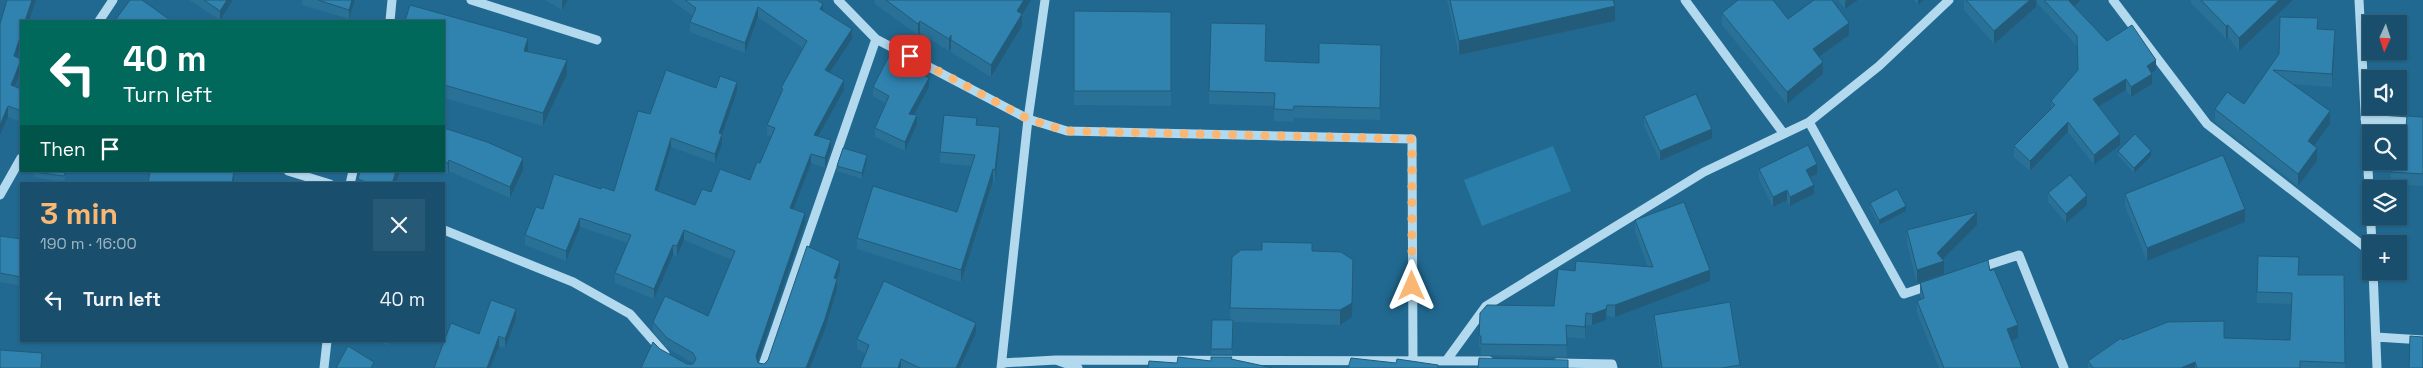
<!DOCTYPE html>
<html lang="en">
<head>
<meta charset="utf-8">
<style>
  :root { --surface:#194f6d; --page:#265975; --text:#f1f3f6; --muted:#9fb5c2; --line:#376680; --accent:#fab773 }
  body { margin:0; font-family:"Space Grotesk",sans-serif; background:var(--page); color:var(--text); height:100vh; display:flex; flex-direction:column; font-size:19px; white-space:nowrap }
  * { box-sizing:border-box; margin:0 }
  p { font-size:16px; color:var(--muted) }
  .icon { flex:none; width:28px; height:28px; fill:none; stroke:currentColor; stroke-width:2; stroke-linecap:round; stroke-linejoin:round }
  .map { position:relative; flex:1; overflow:hidden }
  .side { position:absolute; left:20px; top:182px; width:425px; height:160px; display:flex; flex-direction:column; background:var(--surface); border-radius:0px; box-shadow:0 1px 4px #0004,0 0 0 1px var(--line) }
  .side>* { flex:none }
  .banner { position:absolute; left:20px; top:20px; width:425px; height:152px; border-radius:0px; box-shadow:0 1px 4px #0004,0 0 0 1px var(--line); background:#00695c; color:#fff; overflow:hidden }
  .needle { width:32px; rotate:183deg }
  .tools { position:absolute; left:2362px; top:15px; display:grid; gap:10px }
  .tools a { display:grid; place-items:center; width:45px; height:45px; border-radius:0px; background:var(--surface); box-shadow:0 1px 4px #0004,0 0 0 1px var(--line); font-size:25px }
  .pin { position:absolute; display:grid; place-items:center; width:42px; height:42px; color:#fff; margin:-21px; border-radius:10px; box-shadow:0 2px 8px #0006 }
  .me { position:absolute; width:55px; margin:-28px; rotate:0deg; stroke-linejoin:round; filter:drop-shadow(0 0 4px #0008) }
  .turn { display:flex; align-items:center; gap:18px; height:105px; padding:0 20px; font-size:22px }
  .turn .icon { width:65px; height:65px; stroke-width:2.5 }
  .turn b { display:block; font-size:35px; line-height:42px }
  .then { display:flex; align-items:center; height:48px; padding:0 20px; background:#0003; gap:10px; font-size:19px }
  .round { display:grid; place-items:center; flex:none; width:52px; height:52px; border-radius:0px; background:var(--page) }
  .overview { display:flex; align-items:center; justify-content:space-between; height:85px; padding:0 20px }
  h1 { font-size:30px; font-weight:700; line-height:38px; color:var(--accent) }
  ul { padding:0; list-style:none }
  li { display:flex; align-items:center; gap:15px; height:65px; padding:0 20px }
  li div { flex:1 }
  li b { display:block; font-size:19px }
  li em { font-style:normal }
  .map>svg:first-child { display:block }
  .green { fill:#2a7eaa }
  .lines { fill:none; stroke-linecap:round; stroke-linejoin:round }
  .minor { stroke:#b2d9ed; stroke-width:9 }
  .wall { fill:#297196 }
  .shaded-wall { fill:#225c7a }
  .building { fill:#3083af; stroke:#225c7a }
  .route { stroke:#fab773; stroke-width:9; stroke-dasharray:0 16.2 }
</style>
</head>
<body>
<div class="map">
<svg width="2423" height="368" viewBox="0 0 2423 368">
  <rect width="100%" height="100%" fill="#216991"/>
  <!-- green -->
  <path class="green" d="M1553,146L1571,191L1482,226L1464,180Z"/>
  <g class="lines">
    <!-- minor -->
    <path class="minor" d="M471,0L597,40
      M838,0L876,39L1028,119L1001,368
      M1045,0L1028,119L1067,131L1412,139L1413,360
      M1685,0L1784,134
      M2113,0L2207,124L2371,252
      M2359,0L2372,244
      M99,21L113,0
      M390,21L392,0
      M2365,119L2423,123
      M1809,122L1904,294L1931,285
      M288,171L330,184
      M350,184L353,171
      M0,195L21,158
      M444,230L573,282L630,314L665,354
      M1979,268L2019,255L2064,368
      M2373,271L2377,368
      M2376,337L2423,340
      M1056,360L1489,361
      M1446,361L1486,306L1704,172L1809,122L1879,66L1949,0
      M1002,363L1056,360L1078,368
      M1557,363L1612,364L1613,368
      M324,368L327,341
      M762,368L876,39"/>
  </g>
  <!-- wall -->
  <path class="wall" d="M7,0H36L29,21H21V45L17,57L21,59V71L15,87L21,89V114L19,121L8,117L0,135V24Z
    M189,0H233L220,20Z
    M302,0H355L349,19L302,5Z
    M545,0H568L562,10Z
    M671,0H817L823,11L852,39L830,73L844,90L819,136L831,149L825,168L811,163L793,209L805,223L757,362L764,364L768,360L840,271L837,279V289L825,329L810,368H641L660,349L687,364H693V363L667,348L653,332V322L708,316L732,260L684,240L677,256L673,255L654,299L615,283V273L628,243L580,227L566,261L525,245V235L543,209L601,189L614,191L650,114L716,88L737,92L722,134V144L715,163L671,147L658,191L695,205L711,192L750,180L760,163L771,136L767,135V125L781,93V88L803,48L758,17L745,53L690,32V22L693,16Z
    M875,0H1031L1022,15V26L991,77L951,52V48L949,51L920,33L918,35L875,4Z
    M1447,0H1613L1615,21L1459,55Z
    M1838,0H1858L1845,9Z
    M1914,0H1924L1918,5Z
    M1964,0H2036V7L1994,44L1964,10Z
    M2037,0H2081L2074,6L2107,41L2156,70L2151,73L2152,84L2131,97L2126,90L2099,106L2120,145L2094,165L2068,132L2030,171L2014,157V146L2051,109V101L2078,71L2077,46L2037,3Z
    M2191,0H2293L2239,51L2228,37L2226,39L2191,3Z
    M1074,11L1171,12V106L1074,105Z
    M1722,13L1788,19L1849,35L1819,56L1823,74L1787,104L1722,25Z
    M444,21L567,74L543,126L444,98Z
    M2318,29L2335,43L2332,87L2292,84L2330,124L2314,146L2317,161L2298,186L2215,122V109L2244,104L2279,54Z
    M1381,45L1380,120L1294,118L1293,122L1274,121V106L1209,104V91L1265,61L1319,63Z
    M873,87H929L914,115L917,124L905,151L875,137V128L885,103L873,96Z
    M1644,116L1712,138L1660,161L1644,126Z
    M2423,117V186L2391,184V172L2406,127Z
    M977,125L1000,139L995,182L993,181L961,282L857,249V238L957,212L971,166L940,163V152Z
    M444,128L523,170L510,198L449,171L448,174L440,171H444Z
    M2118,151L2151,156L2134,173L2118,156Z
    M867,160L862,179L837,171V166Z
    M1759,169L1817,174L1810,177L1814,194L1790,206L1787,200L1773,207L1759,179Z
    M34,171H66L64,182L34,177Z
    M358,179L396,184H358Z
    M2048,193L2087,205L2066,223L2048,202Z
    M2125,194L2245,222L2147,261L2125,206Z
    M1870,203L1906,211L1879,225L1870,208Z
    M1635,220L1710,281L1615,317L1607,316L1606,320L1592,325H1586L1585,339L1566,337L1567,357L1481,355V347H1479V336L1554,306L1575,271L1648,267L1635,232Z
    M1977,225L1943,259L1944,274L1917,283L1907,243V230Z
    M0,236L21,239V286L0,282Z
    M1312,251L1352,317L1340,325L1233,322L1232,354H1211L1212,320H1230L1232,257Z
    M1990,271L2018,338L2011,340L2022,368H1939L1917,313V301L1921,299L1920,295V283Z
    M2299,275H2344L2345,368H2088V361L2122,340L2224,338L2290,340L2292,304L2257,303V292Z
    M1654,315L1740,365V368H1660L1654,327Z
    M516,319L505,348L499,346L479,334Z
    M976,333L960,368H860L865,353L857,349V339Z
    M371,341H390L389,345Z"/>
  <!-- shaded-wall -->
  <path class="shaded-wall" d="M32,0H36L29,21H25Z
    M227,0H233L220,20V11Z
    M352,0H355L349,19V10Z
    M563,0H568L562,10V1Z
    M1024,0H1031L1022,15V26L991,77V65L1017,11Z
    M1847,0H1858L1845,9V1Z
    M1918,0H1924L1918,5Z
    M2030,0H2036V7L1994,44V31Z
    M2070,0H2081L2069,11V1Z
    M2279,0H2293L2239,51V38Z
    M823,4V14L820,9Z
    M1615,6V21L1459,55V41Z
    M758,7V17L745,53V43Z
    M920,21V33L918,35V24Z
    M1849,23V35L1813,61V49Z
    M2228,25V37L2226,39V26Z
    M852,29V39L825,80V70Z
    M2335,30V43L2332,87V74Z
    M21,34V45L14,67V56Z
    M951,35V48L949,51V39Z
    M528,38V52L524,65V51Z
    M21,60V71L11,96V85Z
    M567,60V74L543,126V113Z
    M2156,60V70L2147,76V66Z
    M1823,62V74L1787,104V92Z
    M2152,74V84L2131,97V87Z
    M929,78V87L909,124V114Z
    M2126,79V90L2093,110V99Z
    M844,80V90L814,144V135Z
    M737,82V92L719,143V133Z
    M21,104V114L19,121V110Z
    M8,106V117L0,135V125Z
    M2330,111V124L2308,154V141Z
    M917,115V124L905,151V142Z
    M2068,122V132L2030,171V161Z
    M1000,127V139L995,182V170Z
    M1712,129V138L1660,161V151Z
    M722,134V144L715,163V154Z
    M2120,134V145L2094,165V155Z
    M671,138V147L655,200V190Z
    M831,140V149L825,168V158Z
    M2317,148V161L2298,186V174Z
    M2151,151V156L2134,173V168Z
    M811,154V163L790,218V208Z
    M867,155V160L862,179V173Z
    M523,158V170L510,198V187Z
    M449,160V171L448,174V163Z
    M1817,164V174L1806,179V170Z
    M993,169V181L961,282V270Z
    M234,171V184H232Z
    M396,171H400L396,184H392Z
    M1814,185V194L1790,206V197Z
    M1787,190V200L1773,207V197Z
    M2087,195V205L2066,223V214Z
    M1906,206V211L1879,225V220Z
    M2245,209V222L2147,261V248Z
    M1977,212V225L1939,263L1944,261V274L1917,283V270L1937,253Z
    M805,213V223L756,366V356Z
    M580,218V227L566,261V251Z
    M684,230V240L677,256V246Z
    M673,245V255L654,299V289Z
    M1353,260L1352,317L1340,325V310Z
    M840,261V271L834,288V278Z
    M1710,270V281L1615,317V305Z
    M837,279V289L825,329L810,368H806Z
    M1607,305L1606,320L1592,325V314Z
    M516,309V319L505,348V339Z
    M1586,313V325L1585,339V327Z
    M976,323V333L960,368H956Z
    M2018,325V338L2007,342V329Z
    M499,336V346L490,368H487Z
    M901,359V368H898Z
    M2195,362V368H2181Z"/>
  <!-- building -->
  <path class="building" d="M7,0H32L25,21H21V34L14,56L21,59V60L11,85L21,89V104L19,110L8,106L0,125V24Z
    M130,0H142L170,20L169,21H119L116,19Z
    M204,0H227L220,11Z
    M318,0H352L349,10Z
    M685,0H817L823,4L820,9L852,29L825,70L844,80L814,135L831,140L825,158L811,154L790,208L805,213L756,356L758,363L764,364L768,360L807,246L840,261L834,278L837,279L825,319L806,368H641L653,342L660,349L687,364H693L696,359L693,353L667,338L653,322L665,296L708,316L735,251L684,230L677,246L673,245L654,289L615,273L631,235L580,218L566,251L525,235L536,207L543,209L554,174L601,189L602,187L614,191L638,111L650,114L666,70L716,88L720,76L737,82L719,133L722,134L715,154L671,138L655,190L695,205L702,189L711,192L720,169L750,180L757,162L760,163L775,128L767,125L783,89L781,88L807,41L758,7L745,43L690,22L696,8Z
    M886,0H1024L1017,11L1022,14L991,65L951,40V35L949,39L920,21L918,24Z
    M1450,0H1613L1615,6L1459,41Z
    M1738,0H1773L1788,19L1814,0H1832L1849,23L1813,49L1823,62L1787,92L1722,13Z
    M1966,0H2030L1994,31Z
    M2044,0H2070L2069,1L2107,41L2132,25L2156,60L2147,66L2152,74L2131,87L2126,79L2093,99L2120,134L2094,155L2068,122L2030,161L2014,146L2055,105L2051,101L2078,70L2077,36Z
    M2201,0H2279L2239,38L2228,25L2226,26Z
    M410,5L528,38L524,51L567,60L543,113L444,85V21H405Z
    M1074,11L1171,12V91H1074Z
    M2280,17L2318,18L2317,29L2335,30L2332,74L2273,70L2330,111L2308,141L2317,148L2298,174L2215,109L2227,92L2244,104L2279,54Z
    M1211,23L1266,24L1265,61L1319,63V43L1381,45L1380,108L1294,106L1293,110L1274,109L1275,93L1209,91Z
    M889,56L929,78L909,114L917,115L905,142L875,128L889,96L873,87Z
    M1696,94L1712,129L1660,151L1644,116Z
    M944,115L977,118L976,125L1000,127L995,170L993,169L961,270L857,238L873,186L957,212L975,155L940,152Z
    M2407,116L2423,117V174L2391,172L2392,161H2399V134H2393L2394,126L2406,127Z
    M444,128L487,142L523,158L510,187L449,160L448,163L444,162Z
    M2135,134L2151,151L2134,168L2118,151Z
    M1808,145L1817,164L1806,170L1814,185L1790,197L1787,190L1773,197L1759,169Z
    M843,148L867,155L862,173L837,166Z
    M2223,155L2245,209L2147,248L2125,194Z
    M34,171H65L64,176L34,172Z
    M150,171H234L232,184H148Z
    M360,171H396L392,184H372L358,179Z
    M2070,175L2087,195L2066,214L2048,193Z
    M1897,189L1906,206L1879,220L1870,203Z
    M1684,202L1710,270L1615,305H1607L1606,309L1592,314L1586,313L1585,327L1566,325L1567,345L1481,344V336H1479L1480,313L1487,305L1554,306L1558,269L1575,271L1576,261L1653,267L1635,220Z
    M1977,212L1937,253L1944,261L1917,270L1907,230Z
    M0,236L21,239V277L0,273Z
    M1262,242L1312,243V251L1341,252L1353,260L1352,303L1340,310L1230,308L1232,257L1241,250H1262Z
    M2258,256L2299,257L2298,275H2344L2345,363L2300,361V368H2197L2195,362L2181,368H2093L2088,361L2121,338L2122,340L2168,322L2224,321V338L2290,340L2292,293L2257,292Z
    M1988,260L1990,271L1994,269L2018,325L2007,329L2022,368H1944L1917,301L1924,298L1920,283Z
    M884,281L976,323L956,368H920L901,359L898,368H860L869,345L857,339Z
    M491,300L516,309L505,339L499,336L487,368H434L451,323L479,334Z
    M1730,302L1740,365L1722,368H1662L1654,315Z
    M1212,320H1233L1232,349H1211Z
    M2410,336L2423,337V368H2409Z
    M348,346L374,362L371,368H336Z
    M0,350L42,353L41,368H0Z
    M1178,357L1211,361V357H1232L1231,359L1273,368H1148L1149,361L1177,363Z
    M1351,358L1396,363L1397,359L1438,365V368H1348Z
    M1479,358L1568,360V368H1478Z"/>
  <g class="lines">
    <!-- route -->
    <path class="route" d="M910,56L1028,119L1067,131L1412,139V286"/>
  </g>
</svg>
<div class="tools">
<a><svg class="needle" viewBox="-14 -14 28 28"><path d="M0-13l5 13h-10z" fill="#e53935"/><path d="M0 13l5-13h-10z" fill="#9fb5c2"/></svg></a>
<a><svg class="icon" aria-label="sound" viewBox="0 0 24 24"><path d="M4 9h4l5-4v14l-5-4H4zM17 9q2 3 0 6"/></svg></a>
<a><svg class="icon" aria-label="search" viewBox="0 0 24 24"><circle cx="10" cy="10" r="6"/><path d="M15 15l6 6"/></svg></a>
<a><svg class="icon" aria-label="layers" viewBox="0 0 24 24"><path d="M12 4l9 5-9 5-9-5zM3 14l9 5 9-5"/></svg></a>
<a>+</a>
</div>
<div class="pin" style="left:910px;top:56px;background:#d93025"><svg class="icon" aria-label="arrive" viewBox="0 0 24 24"><path d="M6 21V4h12l-3 4 3 4H6"/></svg></div>
<svg class="me" style="left:1412px;top:286px" viewBox="-20 -20 40 40"><path d="M0-17L14 15 0 8-14 15z" fill="#fab773" stroke="#fff" stroke-width="4"/></svg>
<div class="banner">
<div class="turn"><svg class="icon" aria-label="left" viewBox="0 0 24 24"><path d="M17 20v-9H6M10 6l-5 5 5 5"/></svg><div><b>40 m</b>Turn left</div></div>
<div class="then">Then<svg class="icon" aria-label="arrive" viewBox="0 0 24 24"><path d="M6 21V4h12l-3 4 3 4H6"/></svg></div>
</div>
<section class="side">
<div class="overview"><div><h1>3 min</h1><p>190 m · 16:00</p></div><a class="round"><svg class="icon" aria-label="close" viewBox="0 0 24 24"><path d="M6 6l12 12M18 6L6 18"/></svg></a></div>
<ul>
<li><svg class="icon" aria-label="left" viewBox="0 0 24 24"><path d="M17 20v-9H6M10 6l-5 5 5 5"/></svg><div><b>Turn left</b></div><em>40 m</em></li>
</ul>
</section>
</div>
</body>
</html>
